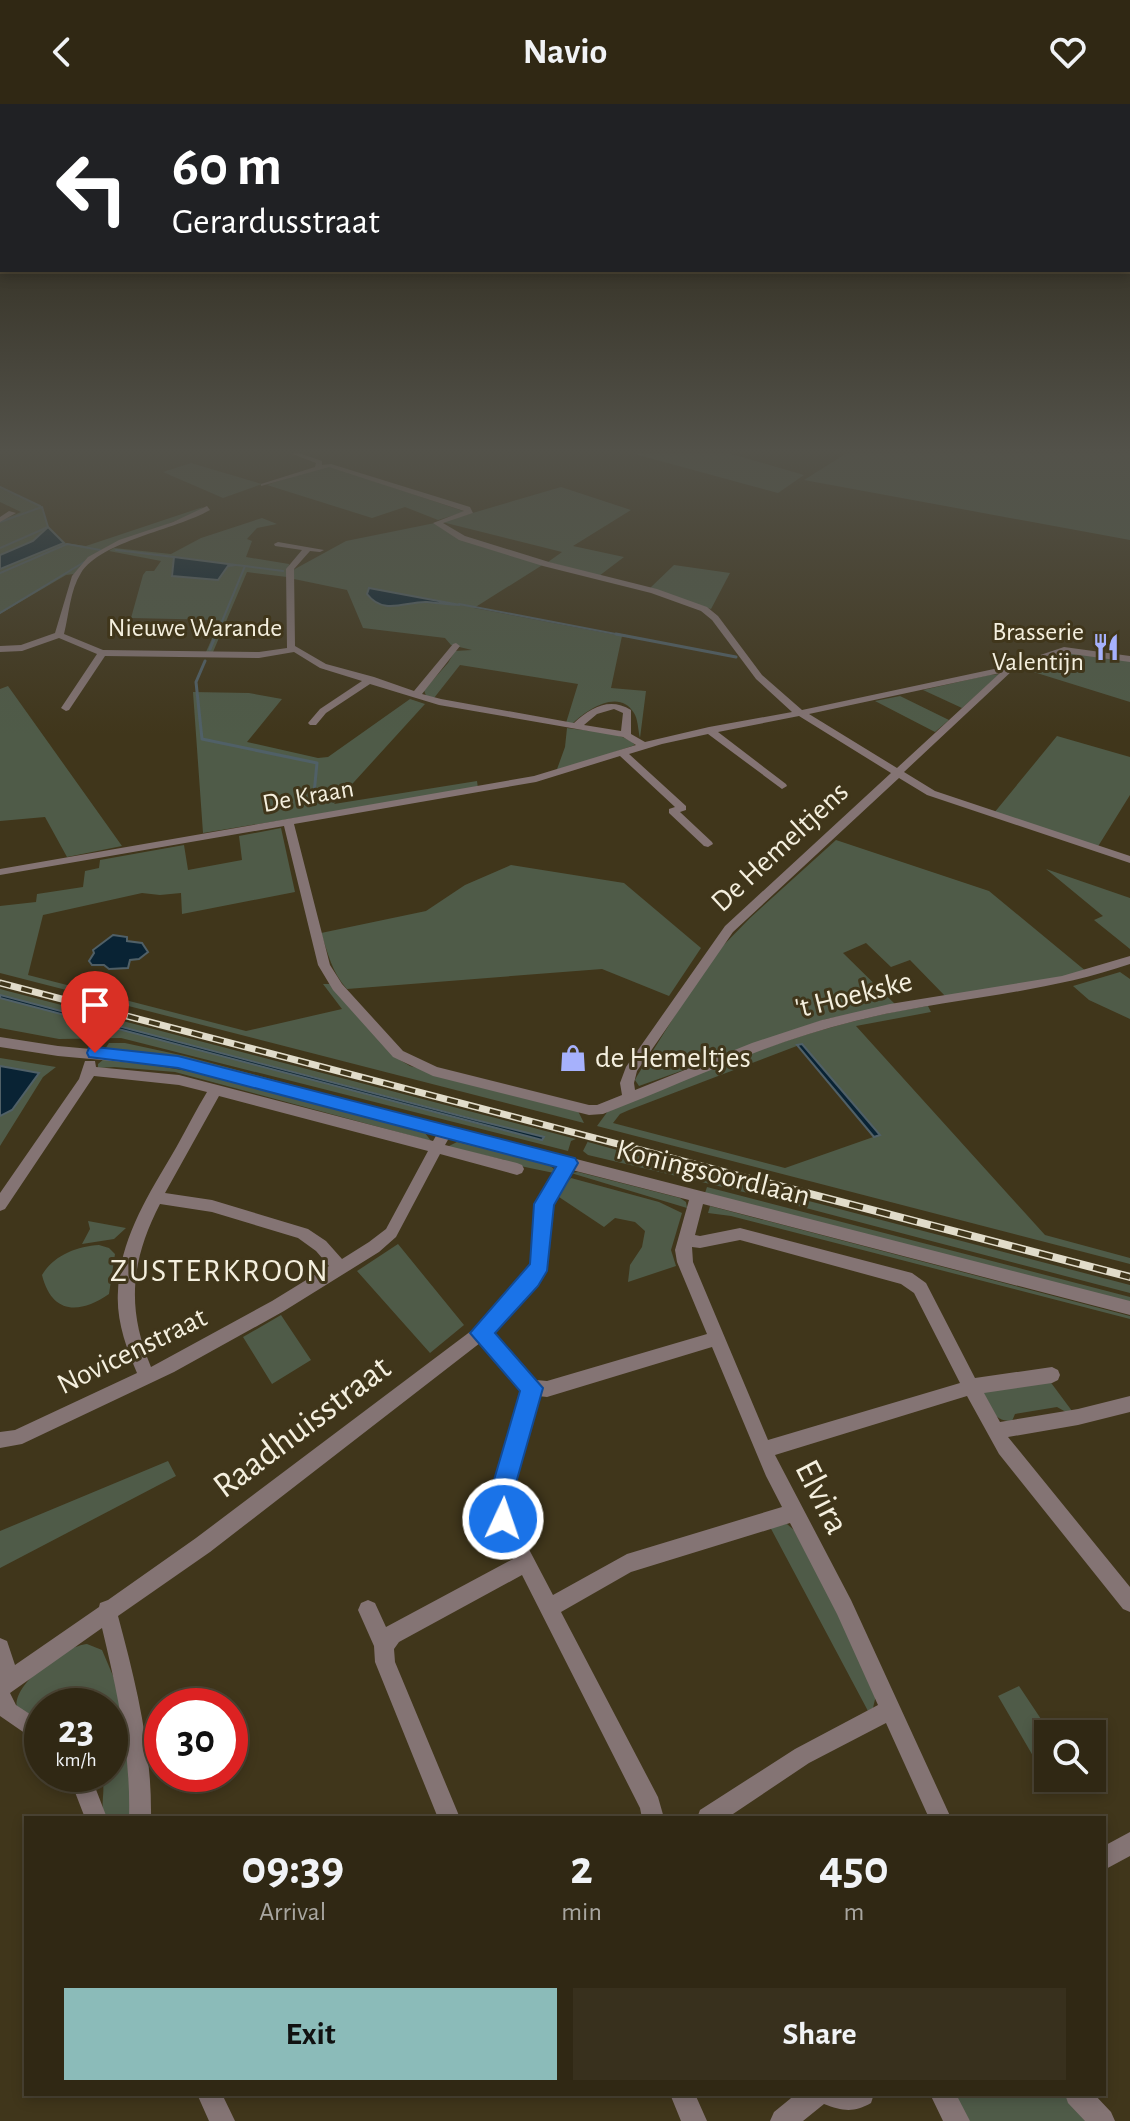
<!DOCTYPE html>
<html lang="en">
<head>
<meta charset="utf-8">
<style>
  :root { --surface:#302814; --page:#38301d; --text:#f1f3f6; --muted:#a8a6a0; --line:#4b4434; --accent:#8bbbb9 }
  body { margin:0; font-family:"Alegreya Sans",sans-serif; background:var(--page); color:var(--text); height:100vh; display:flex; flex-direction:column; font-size:30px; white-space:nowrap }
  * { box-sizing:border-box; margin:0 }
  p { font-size:26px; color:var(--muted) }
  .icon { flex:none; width:44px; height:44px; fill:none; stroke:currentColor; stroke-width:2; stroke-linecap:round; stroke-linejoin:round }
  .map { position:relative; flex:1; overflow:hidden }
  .drawer { position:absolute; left:24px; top:1712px; width:1082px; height:280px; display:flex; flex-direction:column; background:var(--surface); border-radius:0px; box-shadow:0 4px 12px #0003,0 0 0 2px var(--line) }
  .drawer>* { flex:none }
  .hud { position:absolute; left:0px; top:0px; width:1130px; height:168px; box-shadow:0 4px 12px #0003,0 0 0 2px var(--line); background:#202124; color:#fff; overflow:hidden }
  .fabs { position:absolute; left:1034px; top:1616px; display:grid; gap:16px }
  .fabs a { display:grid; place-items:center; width:72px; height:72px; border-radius:0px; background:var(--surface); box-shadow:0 4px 12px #0003,0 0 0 2px var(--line); font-size:40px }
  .speed { position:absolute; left:24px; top:1584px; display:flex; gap:16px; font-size:40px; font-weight:700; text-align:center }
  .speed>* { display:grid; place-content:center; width:104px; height:104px; border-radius:50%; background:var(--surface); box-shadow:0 4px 12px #0003,0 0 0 2px var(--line); line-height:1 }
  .speed small { font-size:20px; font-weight:400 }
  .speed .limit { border:12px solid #d22; background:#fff; color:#111 }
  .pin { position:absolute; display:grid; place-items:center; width:68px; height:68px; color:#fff; margin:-82px -34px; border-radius:50% 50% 50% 0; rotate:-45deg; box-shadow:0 0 8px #0007 }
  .pin .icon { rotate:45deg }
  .me { position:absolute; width:88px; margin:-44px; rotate:3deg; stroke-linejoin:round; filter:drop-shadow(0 0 6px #0008) }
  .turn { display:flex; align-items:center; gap:28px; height:168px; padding:0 40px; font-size:36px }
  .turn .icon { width:104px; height:104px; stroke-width:2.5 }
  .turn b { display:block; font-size:56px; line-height:68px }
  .eta { display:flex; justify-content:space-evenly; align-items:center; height:136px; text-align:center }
  .eta b { font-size:48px; font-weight:600; line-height:56px }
  .cta { display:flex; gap:16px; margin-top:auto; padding:16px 40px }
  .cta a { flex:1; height:92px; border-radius:0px; background:var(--accent); color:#111; font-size:32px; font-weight:600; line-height:92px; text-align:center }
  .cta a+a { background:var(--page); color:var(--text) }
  header { display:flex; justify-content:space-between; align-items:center; height:104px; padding:0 40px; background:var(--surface); font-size:36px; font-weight:600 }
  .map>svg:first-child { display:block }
  .green { fill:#4f5b48; fill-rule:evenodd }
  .water { fill:#092334; stroke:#506067; stroke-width:2 }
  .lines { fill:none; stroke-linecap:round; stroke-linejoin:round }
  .stream-far1 { stroke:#506067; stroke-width:2 }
  .stream { stroke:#506067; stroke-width:3 }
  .minor { fill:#847474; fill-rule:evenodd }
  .rail-far1-casing { stroke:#e1dcca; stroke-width:7 }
  .rail-casing { stroke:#e1dcca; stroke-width:8 }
  .rail-far1 { stroke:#40361b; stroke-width:4; stroke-dasharray:11; stroke-linecap:butt }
  .rail { stroke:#40361b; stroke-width:5; stroke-dasharray:14; stroke-linecap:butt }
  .route { fill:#1a73e8; stroke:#114b97; stroke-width:2 }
  .labels { text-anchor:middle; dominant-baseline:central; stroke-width:6; stroke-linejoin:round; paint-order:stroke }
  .far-street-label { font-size:26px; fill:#f4efde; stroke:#40361b }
  .far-poi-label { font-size:26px; fill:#f4efde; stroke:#40361b; text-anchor:end }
  .street-label { font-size:30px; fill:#f4efde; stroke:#40361b }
  .poi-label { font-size:30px; fill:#f4efde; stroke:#40361b; text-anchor:start }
  .neighbourhood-label { font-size:32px; letter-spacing:2px; fill:#f4efde; stroke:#40361b }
  .near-street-label { font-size:36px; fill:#f4efde; stroke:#40361b }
</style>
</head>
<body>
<header><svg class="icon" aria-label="back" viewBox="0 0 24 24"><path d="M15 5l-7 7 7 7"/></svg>Navio<svg class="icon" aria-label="heart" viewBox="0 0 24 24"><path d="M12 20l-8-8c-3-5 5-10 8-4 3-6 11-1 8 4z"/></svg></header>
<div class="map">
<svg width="1130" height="2017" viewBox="0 0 1130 2017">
  <rect width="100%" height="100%" fill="#40361b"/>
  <!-- green -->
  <path class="green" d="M631,349H728L804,371L778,389Z
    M847,349H1130V436L804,376Z
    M191,359L262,380L223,394L163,368Z
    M326,361L463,407L464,408L438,416L405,403L372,414L267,381Z
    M0,383L43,404L48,423L33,437L0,451V417L21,408L0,398Z
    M561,383L631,406L573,442L624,453L599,472L548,458L562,448L442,418Z
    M203,403L198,408L107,444L74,470L66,471L0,510V465L64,439L86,442Z
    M262,414L277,420L257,424L247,435L252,437L246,453L289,460L287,473L247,468L213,548H206L220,516L131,514L143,471L146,467H154L161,457L109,447L114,444L171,450L201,434ZM174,454L228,462L218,476L171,472Z
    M435,419L462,435L544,460L474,504L622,532L611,584L646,587L640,634C638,626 638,615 634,609C619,583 585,607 572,620L566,619L578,580L460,561L434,594L426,592L424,586L448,559L455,547L472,546L451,541L445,534L363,524L347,486L294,475L293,466L346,437Z
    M674,461L730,469L711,505L649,485Z
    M1071,549L1130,557V598L1024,565Z
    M1000,570L962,604L923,586L989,571Z
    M8,582L122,742L67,753L45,713L0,717V585Z
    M193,588L249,589L282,595L247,638L318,654L328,653L410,595L425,600L334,700L477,677L478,684L203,729Z
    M900,592L949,616L935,628L875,597Z
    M567,624C585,627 623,627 635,641L556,668L565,643Z
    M1057,632L1130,653V691L1097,744L994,709Z
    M281,724L295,788L182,810L181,789L160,791L142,789L43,811L28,871L246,927L342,905L323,880H330L400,956L410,962L578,1007L584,1019L0,869V802L36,798L37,790L83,783L85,767L99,764L100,756L184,741L188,766L242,756L239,732Z
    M836,736L989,787L1087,868L947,894L910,856L891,863L866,839L843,849L897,902L826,915L639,982L635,976L637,972L711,854L750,814Z
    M511,761L624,779L701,844L669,892L602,865L347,885C332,869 328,849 321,829L426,807L465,781Z
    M1046,765L1130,794V845L1094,816L1103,812Z
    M1120,868L1130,875V915L1089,896L1073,882Z
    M0,885L576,1035L571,1037L568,1047L121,934L59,935L0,924V894L536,1035L542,1036L544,1033L0,891Z
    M928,902L931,908L856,922L1045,1131L1130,1154V1160L597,1022L608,1007C710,963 817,919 928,902ZM802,940L879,1031L785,1064L613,1019L620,1010L629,1006Z
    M109,939H125L185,952L445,1022L181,954L105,945Z
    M0,954L56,963L43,973L0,1042V1012L12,1006L39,969L0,962Z
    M104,955C213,965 319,1000 425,1029L431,1037L175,968L114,963L98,964V960Z
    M589,1035L588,1038L671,1061L1130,1181V1189L752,1090L588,1051L583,1047Z
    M457,1038L545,1058L554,1065V1069L505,1059V1056L447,1043Z
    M578,1068L680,1094L686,1098L687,1104L571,1069Z
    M571,1074L659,1098L682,1109L671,1146L676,1162L628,1178L630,1161L642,1143L645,1127L635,1118L615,1114L604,1123L556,1091Z
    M707,1083L1130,1193V1199L705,1089Z
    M710,1102L1130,1212V1215L731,1112L708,1109Z
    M88,1117L126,1124L114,1135L82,1140L90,1125Z
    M398,1140L464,1221L430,1249L357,1167Z
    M99,1141L109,1144L115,1150L109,1190C80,1210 52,1211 42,1171C53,1152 77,1142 99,1141Z
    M281,1211L311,1256L272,1280L243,1233Z
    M1049,1276L1072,1307L1066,1308L1057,1303L1015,1310L1012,1317C993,1318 988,1301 980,1287Z
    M168,1357L176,1372L0,1464V1427Z
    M787,1420L794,1426L830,1493L876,1591L873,1604L868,1607L769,1421Z
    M87,1540L102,1546L122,1593L133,1714H105C99,1698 107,1688 101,1670H110V1602H42V1608L30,1610L17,1605C11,1580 65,1542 87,1540Z
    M1019,1582L1051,1630H1048V1660L1040,1664L998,1592Z
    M952,1990H1068L1092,2017H967Z"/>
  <!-- water -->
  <path class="water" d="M48,423L64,439L0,465V451L33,437Z
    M174,453L236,461L228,462L218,476L172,472Z
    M369,484L460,501C449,501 439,499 427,498C406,497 384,512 367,490Z
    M113,831L127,833V837L142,839L148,848L139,855L130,856L128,864L109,865L104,861H92L89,857L94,849L93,846Z
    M0,891L476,1016L544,1033L542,1036L0,894Z
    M802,940L880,1031L874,1033L797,941Z
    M0,962L39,969L12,1006L0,1012Z"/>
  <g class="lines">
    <!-- stream-far1 -->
    <path class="stream-far1" d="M0,383L40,402
      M0,418L42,403L48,423L0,444
      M116,446L174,453
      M245,462L283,467
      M0,469L67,440L100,446
      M459,500L626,532
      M0,509L86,457
      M216,532L245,462L236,461"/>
    <!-- stream -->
    <path class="stream" d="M616,530L736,553
      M210,545L216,530
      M205,557L196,578L202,635L317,659L313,700"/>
    <!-- minor -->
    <path class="minor" d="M290,349H299L322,357V361L331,360L470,403L473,409L443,419L465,432L549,458L657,485L707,503L718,512L762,571L802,606L1008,562L1064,543L1130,552V558L1065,549L1013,566L904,668L935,687L1130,752V759L927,691L899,674L733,828L637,967L634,979L635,986L752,939L822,916L890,900L1062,872L1130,852V860C1040,891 946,894 855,917C768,938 686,978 603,1010L589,1011L433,972L393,953L333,886L318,861L284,722L0,771V765L534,672L636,641L623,633L439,601L370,580L326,609L316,621H310L308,619L320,605L362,577L320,564L294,548L259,554L105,552L69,606L66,607L61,604L97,550L59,534L22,547L0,548V542L21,541L55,529L72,472L88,453L119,436L173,418L207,402L210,406C175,426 101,437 81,469C70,486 69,511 64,530L103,546L259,548L287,544L286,465L302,446L275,442L274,440L278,438L324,446L320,448L310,447L294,465L295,542L326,560L374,573L414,587L453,540L456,539L460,542L422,590L441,595L574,619C591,603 610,593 631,606V630L645,638L709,623L792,608L756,575L712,516L701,507L651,489L543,462L459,436L433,419L464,407L329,363L261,382V380L315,363L316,359ZM1000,569L897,664L809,610ZM614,605L623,609L621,627L584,621L597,610ZM799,612L891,669L725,822L626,963L620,979L622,991L597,1001H589L437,963L403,947L342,880L330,861L294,720L536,678L620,652L675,703L669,705V709L704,742L708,743L713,740L712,738L680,708L686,706V702L629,650L662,640L708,630L782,685L787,682L786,680L718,628Z
      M9,407L16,409L0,418V413Z
      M0,933L58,942L178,953L1130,1197V1211L703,1100L695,1131L700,1132L740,1124L912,1169L926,1179L975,1274L1052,1263L1058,1266L1060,1271L1058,1276L1052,1279L984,1289L1000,1318L1078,1305L1130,1292V1308L1078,1321L1008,1333L1130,1483V1508L1123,1505L999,1350L967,1292L775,1351L851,1496L951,1714H929L886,1619L809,1659L727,1714H697L700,1706L795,1645L878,1601L837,1510L790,1419L631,1468L561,1508L658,1693L664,1714H642L640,1704L522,1471L399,1538L394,1545L395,1558L460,1714H438L375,1558L374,1542L358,1506L361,1499L368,1496L375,1499L386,1523L513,1455L494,1415L492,1393L523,1286L480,1239L210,1448L118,1512C136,1579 152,1644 151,1714H129C131,1649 117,1587 102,1524L10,1589L16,1601L42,1618V1641L0,1612V1534L7,1537L15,1561L99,1503L100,1499L108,1496L196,1434L475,1224L525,1170L532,1160L536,1100L559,1062L449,1034L445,1041L517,1059L522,1061L524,1065L522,1069L517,1071L440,1050L396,1133L379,1148L284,1207L174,1268L22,1340L0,1344V1328L15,1326L137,1269C126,1243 116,1216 118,1187C120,1132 151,1087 177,1042C187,1024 196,1006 207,988L179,981L94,972L5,1105L0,1107V1089L79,975L85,957H95L96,963L179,971L433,1037L437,1030L178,963L58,952L0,943ZM219,992L428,1047L386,1125L369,1138L342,1155L326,1137L308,1125L212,1096L165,1089ZM572,1066L689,1096L675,1146L677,1158L707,1230L547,1277L536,1276L492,1229C511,1207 534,1187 548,1161L551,1101ZM160,1100L212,1108L298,1134L316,1147L329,1162L272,1197L151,1263C126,1204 131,1156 160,1100ZM740,1136L901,1180L914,1189L960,1279L768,1336L693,1158L692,1143L700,1144ZM712,1243L766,1372L782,1403L627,1450L553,1491L512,1413L510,1393L538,1292L547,1293Z
      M68,1670H90L107,1714H85Z
      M1130,1728V1752L1104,1766V1742Z
      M197,1990H222L235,2017H209Z
      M670,1990H695L707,2017H681Z
      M796,1990H874L871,1999C854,2009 842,2007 824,2000L803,2017H770L774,2008Z
      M930,1990H956L970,2017H943Z
      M1065,1990H1094L1111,2008L1115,2017H1085L1068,1999Z"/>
    <!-- rail-far1 casing -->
    <g class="rail-far1-casing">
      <path id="rail-far1" d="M0,879L775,1081"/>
    </g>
    <!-- rail casing -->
    <g class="rail-casing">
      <path id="rail" d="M768,1079L1130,1173"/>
    </g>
    <!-- rail-far1 -->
    <use href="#rail-far1" class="rail-far1"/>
    <!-- rail -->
    <use href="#rail" class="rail"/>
  </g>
  <!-- sky -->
  <linearGradient id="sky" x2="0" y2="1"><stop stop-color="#231e0f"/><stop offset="0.55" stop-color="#53524a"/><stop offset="1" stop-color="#53524a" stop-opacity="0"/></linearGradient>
  <rect width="1130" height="631" fill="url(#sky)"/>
  <!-- route -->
  <path class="route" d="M95,943L178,952L575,1054L578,1059L554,1101L547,1167L538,1182L495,1229L543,1284L512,1393L515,1415L512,1424L503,1427L495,1424L489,1393L520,1287L470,1229L530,1160L534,1100L556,1063L178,964L89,953L87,949L89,944Z"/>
  <!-- icons -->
  <defs>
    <g id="restaurant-bare" transform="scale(2.16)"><path d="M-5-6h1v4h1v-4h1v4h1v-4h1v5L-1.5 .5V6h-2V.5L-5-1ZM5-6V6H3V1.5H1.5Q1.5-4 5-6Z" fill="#a6b1fc" stroke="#40361b" stroke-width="2.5" paint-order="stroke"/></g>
    <g id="shop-bare" transform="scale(2.16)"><path d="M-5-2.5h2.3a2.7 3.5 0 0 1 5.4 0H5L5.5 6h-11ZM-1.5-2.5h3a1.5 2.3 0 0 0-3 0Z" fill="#a6b1fc" stroke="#40361b" stroke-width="2.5" paint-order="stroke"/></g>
  </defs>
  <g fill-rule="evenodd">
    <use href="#restaurant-bare" x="1106" y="543"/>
    <use href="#shop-bare" x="573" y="954"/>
  </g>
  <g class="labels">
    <!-- far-street labels -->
    <g class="far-street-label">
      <text x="195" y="524">Nieuwe Warande</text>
      <text transform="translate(308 692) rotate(-10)">De Kraan</text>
    </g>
    <!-- far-poi labels -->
    <g class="far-poi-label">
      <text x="1084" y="528">Brasserie<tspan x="1084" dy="30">Valentijn</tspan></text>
    </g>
    <!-- street labels -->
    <g class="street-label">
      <text transform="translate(780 743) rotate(-43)">De Hemeltjens</text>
      <text transform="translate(854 891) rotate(-14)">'t Hoekske</text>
      <text transform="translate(713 1069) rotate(14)">Koningsoordlaan</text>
      <text transform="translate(132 1247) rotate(-26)">Novicenstraat</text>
    </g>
    <!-- poi labels -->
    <g class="poi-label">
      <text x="595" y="954">de Hemeltjes</text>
    </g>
    <!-- neighbourhood labels -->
    <g class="neighbourhood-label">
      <text x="220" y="1167">ZUSTERKROON</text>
    </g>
    <!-- near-street labels -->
    <g class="near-street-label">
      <text transform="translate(302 1323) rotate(-37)">Raadhuisstraat</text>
      <text transform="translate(822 1393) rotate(63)">Elvira</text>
    </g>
  </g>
</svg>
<div class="fabs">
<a><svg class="icon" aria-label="search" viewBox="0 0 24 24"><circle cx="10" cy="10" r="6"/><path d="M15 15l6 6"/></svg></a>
</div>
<div class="speed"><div>23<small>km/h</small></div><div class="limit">30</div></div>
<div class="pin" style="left:95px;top:949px;background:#d93025"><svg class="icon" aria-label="arrive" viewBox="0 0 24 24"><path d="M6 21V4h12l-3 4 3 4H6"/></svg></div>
<svg class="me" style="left:503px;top:1415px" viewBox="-20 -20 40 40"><circle r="17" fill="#1a73e8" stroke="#fff" stroke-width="3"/><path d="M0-11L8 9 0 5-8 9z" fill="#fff"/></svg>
<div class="hud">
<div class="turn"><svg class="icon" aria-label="left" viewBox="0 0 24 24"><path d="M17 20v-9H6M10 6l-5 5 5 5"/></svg><div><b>60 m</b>Gerardusstraat</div></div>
</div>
<section class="drawer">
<div class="eta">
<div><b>09:39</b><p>Arrival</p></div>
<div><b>2</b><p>min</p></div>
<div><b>450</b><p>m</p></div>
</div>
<div class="cta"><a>Exit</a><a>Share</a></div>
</section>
</div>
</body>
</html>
